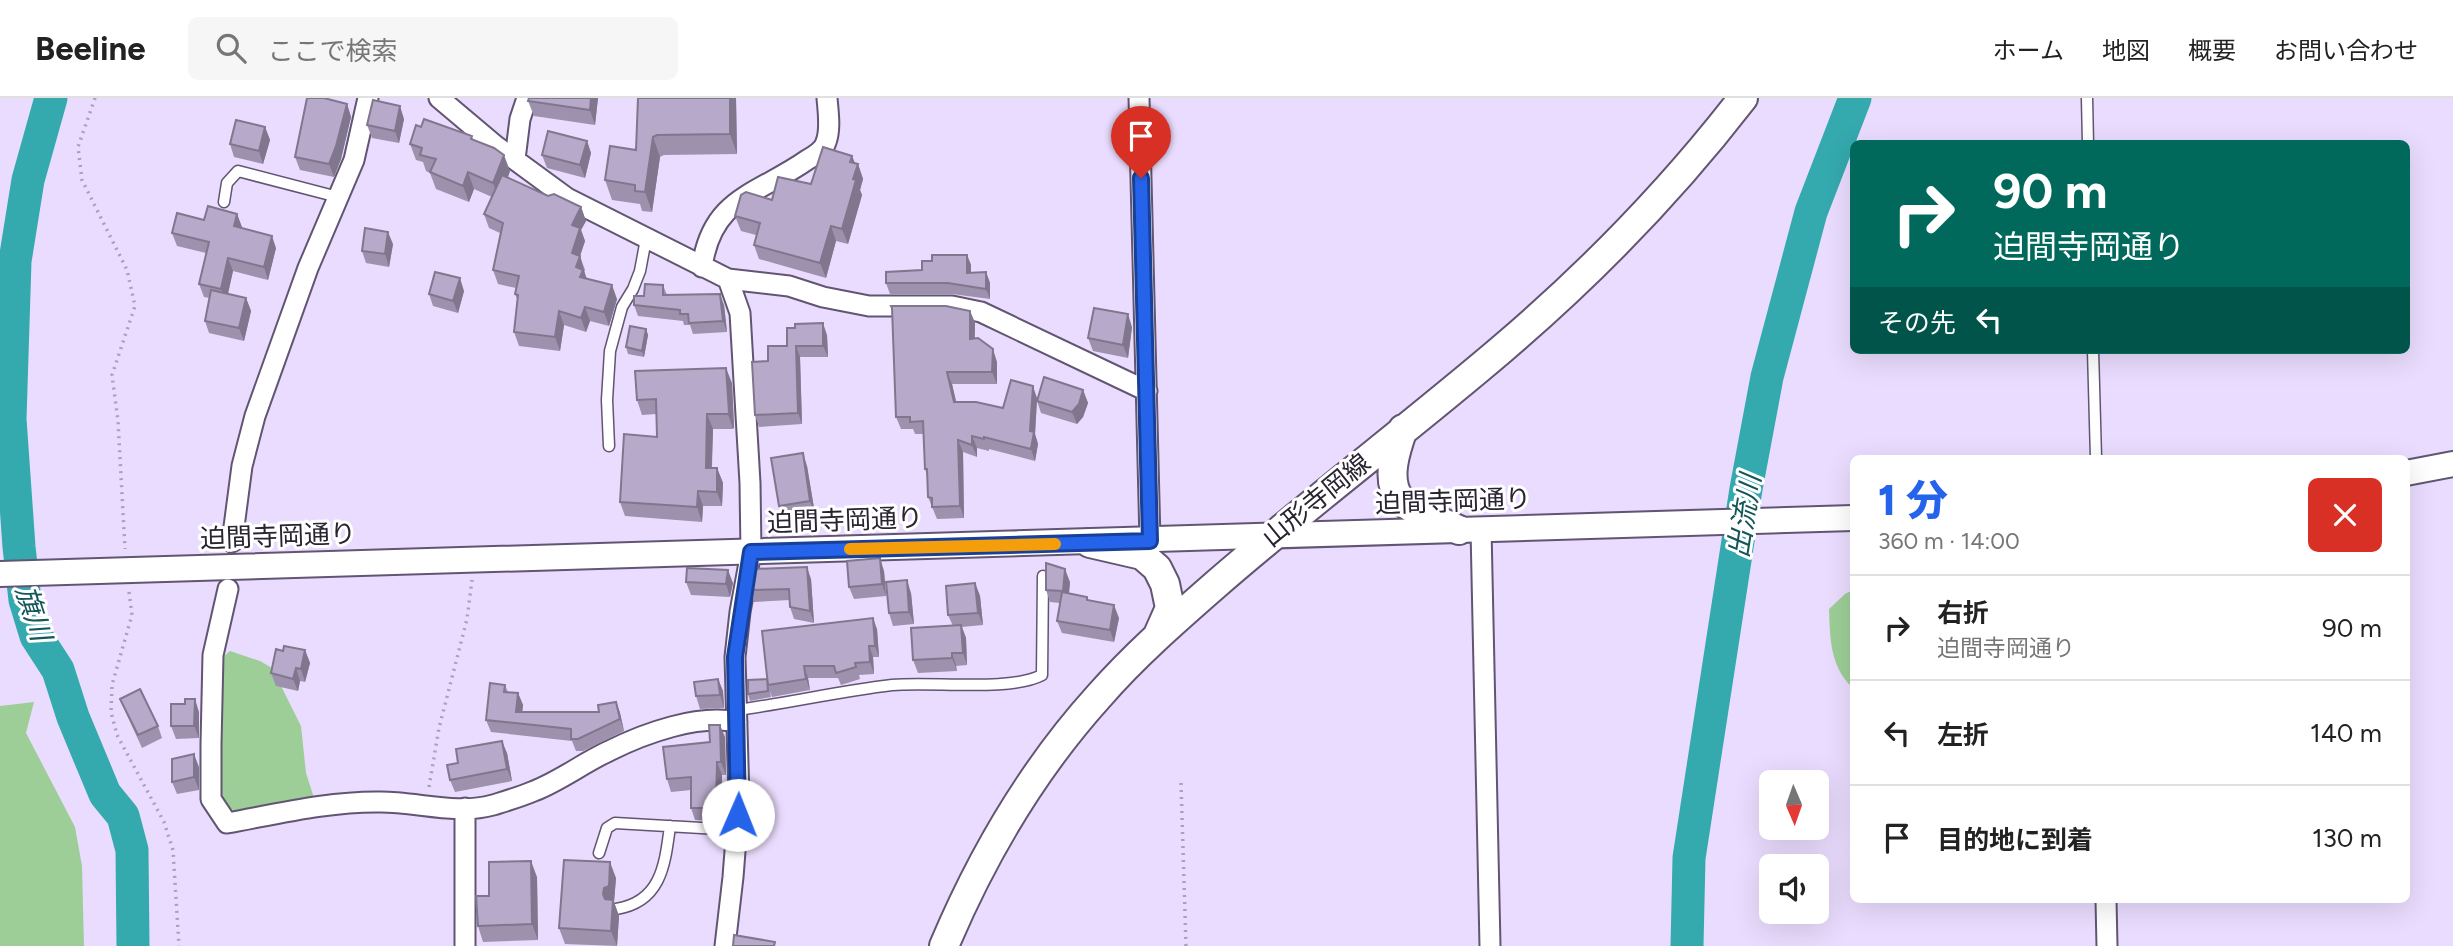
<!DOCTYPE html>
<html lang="ja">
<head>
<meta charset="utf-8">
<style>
  :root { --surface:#fff; --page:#f6f6f6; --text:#222; --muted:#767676; --line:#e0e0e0; --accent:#2563eb }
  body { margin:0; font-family:Figtree,"Noto Sans JP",sans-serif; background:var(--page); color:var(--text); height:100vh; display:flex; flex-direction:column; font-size:26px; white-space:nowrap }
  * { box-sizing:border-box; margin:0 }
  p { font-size:23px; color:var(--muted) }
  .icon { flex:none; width:38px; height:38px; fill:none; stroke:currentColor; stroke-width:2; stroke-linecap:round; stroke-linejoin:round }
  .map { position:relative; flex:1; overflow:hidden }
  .sheet { position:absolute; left:1850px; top:357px; width:560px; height:448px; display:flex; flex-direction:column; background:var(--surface); border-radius:10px; box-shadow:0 7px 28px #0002 }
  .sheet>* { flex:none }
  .banner { position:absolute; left:1850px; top:42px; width:560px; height:214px; border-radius:10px; box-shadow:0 7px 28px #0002; background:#00695c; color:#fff; overflow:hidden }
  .needle { width:46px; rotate:178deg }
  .fabs { position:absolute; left:1759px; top:672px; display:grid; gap:14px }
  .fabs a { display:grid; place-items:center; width:70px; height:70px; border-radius:10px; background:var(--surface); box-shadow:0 7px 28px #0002; font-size:35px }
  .pin { position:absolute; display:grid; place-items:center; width:60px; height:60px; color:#fff; margin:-72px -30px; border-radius:50% 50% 50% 0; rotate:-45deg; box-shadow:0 0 7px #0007 }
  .pin .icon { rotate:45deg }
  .me { position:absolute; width:77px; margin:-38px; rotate:1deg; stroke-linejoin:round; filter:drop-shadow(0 0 5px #0008) }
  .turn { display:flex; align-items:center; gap:24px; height:147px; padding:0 28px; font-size:32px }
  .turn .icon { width:91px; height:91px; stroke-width:2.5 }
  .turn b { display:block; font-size:49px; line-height:60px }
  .then { display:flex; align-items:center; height:66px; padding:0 28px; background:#0003; gap:14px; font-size:26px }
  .round { display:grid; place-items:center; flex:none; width:74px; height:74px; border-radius:10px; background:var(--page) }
  .headline { display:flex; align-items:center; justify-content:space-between; height:119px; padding:0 28px }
  h1 { font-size:42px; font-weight:800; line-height:52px; color:var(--accent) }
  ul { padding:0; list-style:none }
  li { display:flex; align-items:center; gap:21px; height:105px; padding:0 28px; border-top:2px solid var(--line) }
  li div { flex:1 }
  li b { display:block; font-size:26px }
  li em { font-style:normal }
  header { display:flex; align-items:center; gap:42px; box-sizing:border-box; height:98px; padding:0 35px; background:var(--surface); border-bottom:2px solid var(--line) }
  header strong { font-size:33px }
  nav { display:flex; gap:38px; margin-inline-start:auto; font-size:24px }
  .search { width:490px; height:63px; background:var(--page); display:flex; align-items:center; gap:18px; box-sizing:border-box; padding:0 24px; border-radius:10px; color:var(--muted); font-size:26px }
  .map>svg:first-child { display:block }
  .green { fill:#9dce97 }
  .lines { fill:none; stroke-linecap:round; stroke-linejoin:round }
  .river { stroke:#34a9ae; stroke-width:33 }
  .service-casing { stroke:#625572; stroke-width:13 }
  .minor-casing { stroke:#625572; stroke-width:23 }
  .tertiary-casing { stroke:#625572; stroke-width:28 }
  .secondary-casing { stroke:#625572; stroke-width:32 }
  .path { stroke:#aba0ba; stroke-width:3.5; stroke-dasharray:2 5; stroke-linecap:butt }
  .service { stroke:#fff; stroke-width:10 }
  .minor { stroke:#fff; stroke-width:19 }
  .tertiary { stroke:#fff; stroke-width:24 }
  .secondary { stroke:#fff; stroke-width:28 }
  .wall { fill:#9d91ae }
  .shaded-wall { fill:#80768d }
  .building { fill:#b7a9ca; stroke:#80768d; stroke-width:2 }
  .route-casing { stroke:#184099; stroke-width:18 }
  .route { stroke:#2563eb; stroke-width:12 }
  .slow { stroke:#f59e0b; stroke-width:12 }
  .labels { text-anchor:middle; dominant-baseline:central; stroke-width:6; stroke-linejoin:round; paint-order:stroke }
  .street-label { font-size:26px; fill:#292430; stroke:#fff }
  .water-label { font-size:28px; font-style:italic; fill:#145558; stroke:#fff }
</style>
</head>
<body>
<header>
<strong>Beeline</strong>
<div class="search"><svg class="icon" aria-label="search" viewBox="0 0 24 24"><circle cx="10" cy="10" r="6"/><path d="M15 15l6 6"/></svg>ここで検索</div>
<nav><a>ホーム</a><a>地図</a><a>概要</a><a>お問い合わせ</a></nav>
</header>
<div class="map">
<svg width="2453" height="848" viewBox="0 0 2453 848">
  <rect width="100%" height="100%" fill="#eadcfe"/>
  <!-- green -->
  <path class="green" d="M1853,492V590C1830,569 1830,540 1829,511L1845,496Z
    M230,553L260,563L272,570L301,628L306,675L314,700L237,715L225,706L216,692L218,563Z
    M34,604L26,635L75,729L82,768L84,848H0V608Z"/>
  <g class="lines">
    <!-- river -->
    <path class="river" d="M51,0L28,82L15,163L10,321L19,449L25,502L36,538L58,572L73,619L105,696L123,718L132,752L133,848
      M1687,848L1689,760L1746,391L1767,279L1811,114L1855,0"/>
    <!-- service casing -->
    <g class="service-casing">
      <path id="service" d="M2087,0L2088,46
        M224,104L227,85L238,73L338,99
        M2093,252L2096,360
        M609,348L607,302L610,253L622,209L633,191L640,173L646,141
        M737,612C789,605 840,593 892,587C931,583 1010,594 1042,577L1043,478
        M599,755L607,730L615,725L736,732
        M616,811C662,804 665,765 670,728"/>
    </g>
    <!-- minor casing -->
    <g class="minor-casing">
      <path id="minor" d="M439,0L496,48L567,100L728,181L789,188L823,199L869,208H952L981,214L1147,293
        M1139,0L1150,443
        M515,61L520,21L527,0
        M702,169C712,99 757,97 807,62C814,58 824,52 826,44C831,31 828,13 827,0
        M1481,431L1490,848
        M232,444L242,368L255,318L308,170L354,62L368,0
        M228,491L213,557L211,646V701L227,725C277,716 330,703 381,704C417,704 458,717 493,707C506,703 520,699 534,693C560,683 583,665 609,653C645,635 698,616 737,624
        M465,710V848
        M2106,802L2107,848
        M725,848L733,779L739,702L735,559L740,514L751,454L750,385L740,215L728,181"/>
    </g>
    <!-- tertiary casing -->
    <g class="tertiary-casing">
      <path id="tertiary" d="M2406,375L2453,366
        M0,476L1853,420"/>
    </g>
    <!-- secondary casing -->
    <g class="secondary-casing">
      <path id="secondary" d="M1403,331C1396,351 1385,382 1400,401C1408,411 1446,426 1459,432
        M1090,445L1142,457L1157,470L1165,486L1170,510L1158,537
        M944,848C982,758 1033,671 1099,598C1134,558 1174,523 1214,488C1308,406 1407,332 1502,251C1590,176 1672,92 1743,0"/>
    </g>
    <!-- path -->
    <path class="path" d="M95,0L78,49L82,82L127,172L135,208L112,277L118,323L125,451
      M129,494L132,517L112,587L111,614L117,637L164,724L173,752L179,848
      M1181,685L1186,848
      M429,689L439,630L467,521L472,482"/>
    <!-- service -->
    <use href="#service" class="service"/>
    <!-- minor -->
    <use href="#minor" class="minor"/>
    <!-- tertiary -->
    <use href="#tertiary" class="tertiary"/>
    <!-- secondary -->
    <use href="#secondary" class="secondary"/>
  </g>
  <!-- wall -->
  <path class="wall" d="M598,0L595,27L534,18L528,3Z
    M638,0H736L737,56L664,57L660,59L652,114L642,113L640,106L612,102L605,82L636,52Z
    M347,6L351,19L341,61L334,79L300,72L295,59Z
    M404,21L399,45L372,40L367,27Z
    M265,29L270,42L263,66L234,59L230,46Z
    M474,42L510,73L508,79L548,98L581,109L586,123L581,132L585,143L580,158L585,172L584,174L587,181L617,201L609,228L590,223L586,234L564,227L560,253L519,248L514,234L518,203L515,196L516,190L498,186L493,172L500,135L489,130L484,116L492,99L474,91L469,104L436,91L430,75L426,73L423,64L416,62L410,46Z
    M587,43L591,55L585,80L547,70L542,57Z
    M852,58L855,66H858L863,81L860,92L862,97L848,146L836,143L826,180L759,161L754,147L756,137L741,133L735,118L811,86Z
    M237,116L242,130L276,150L268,182L233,173L228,196L246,200L251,213L244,243L209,235L205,223L210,200L204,199L199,186L206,155L177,148L172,135L204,122Z
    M393,146L389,169L366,165L362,153Z
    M967,157L971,167V175L986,174L990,185V201L952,196H890L886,185L922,172L932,163Z
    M663,187L667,197L724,207L727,234L693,236L690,227H684L683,223L638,218L634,207L644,198Z
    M464,193L458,215L433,208L429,196Z
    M891,208L970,213L975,225V241L997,264V286H952L956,304L1003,310L1037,301L1083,292L1088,305L1083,319L1077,326L1041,315L1037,303L1035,336L1038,346L1035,363L989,351V353L977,350V359L963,354L964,420L937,421L928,399L927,377L925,371L924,336H915L913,331H901L896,319L893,214Z
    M1132,229L1128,260L1093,253L1088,240Z
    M646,231L648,237L644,259L628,256L626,249Z
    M827,237L828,259H800L802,326L759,329L755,317L768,263L787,248Z
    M732,285L734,329L733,331H713L712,370H717L723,385L722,408H703L702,424L625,418L620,404L657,339L656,316L642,317L637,302Z
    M807,368L815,416L783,421L779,408Z
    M884,473L886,498L854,501L849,489Z
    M811,481L814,525L794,521L790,509V502L754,504L750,492Z
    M686,484L733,485L730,499L691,497Z
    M1070,484L1069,496L1087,499L1089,503L1119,520L1114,544L1062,535L1057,523L1060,505L1050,504L1046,492Z
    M975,485L980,498L983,527L962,529L966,540L967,567L956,568L957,573L918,575L913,562L953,528L948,517Z
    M911,495L914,526L893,528L889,515Z
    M877,531L879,559H873L874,576L859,577L860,581L841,587L838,580H808L810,592L772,599L770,593L771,599L750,603L748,596L767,581Z
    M305,552L310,565L305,584L300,583L298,593L276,588L271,575L283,553Z
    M718,581L723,593L724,610L700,611L696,598Z
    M505,587L508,594L518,595L523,607L522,614H599L616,604L620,615L624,633L583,653H576L572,643L491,634L486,622Z
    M120,601L158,628L162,640L142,650L125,613Z
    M199,614V640L176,641L171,628Z
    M725,639L726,677H722L721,723L695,722L691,710V692L671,694L667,681L710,644Z
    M507,655L512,683L455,694L450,682L458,665Z
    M199,669V692L177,696L172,684Z
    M537,779L538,842L483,844L478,828L489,798Z
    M616,780L614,804L619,818L617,848L565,846L559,830Z"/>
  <!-- shaded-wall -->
  <path class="shaded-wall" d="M591,0H598L595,27L590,12Z
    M730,0H736L737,56L730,36Z
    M347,6L351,19L341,61L334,79L329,66Z
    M400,8L404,21L399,45L395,33Z
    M265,29L270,42L263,66L259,53Z
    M653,39L660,59L652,114L645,94Z
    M587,43L591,55L585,80L580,67Z
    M504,57L510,73L499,102L493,85Z
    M852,58L857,70L858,66L863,81L860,92L862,97L848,146L842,131L850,64Z
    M468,74L474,91L469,104L463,88Z
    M581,109L586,123L581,132L585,143L580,158L588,186L581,182L576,169L572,155V127Z
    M237,116L242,129L239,141L234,128Z
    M831,128L836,143L826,180L820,165Z
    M388,134L393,146L389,169L385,156Z
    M272,138L276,150L268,182L264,169Z
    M967,157L971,167V186L967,175Z
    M228,160L233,173L226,204L221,191Z
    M986,174L990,185V201L986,191Z
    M460,180L464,193L458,215L453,203Z
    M612,187L617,201L609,228L604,214Z
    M720,196L724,207L727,234L723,223Z
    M246,200L251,213L244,243L239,230Z
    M585,209L590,223L586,234L581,220Z
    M559,213L564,227L560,253L555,239Z
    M970,213L975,225L974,253L970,241Z
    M1128,216L1132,229L1128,260L1123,247Z
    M823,225L827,237L828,259L823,248Z
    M646,231L648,237L644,259L642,253Z
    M796,248L800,259L802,326L798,315Z
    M993,251L997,264V286L992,274Z
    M726,270L732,285L734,329L733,331L728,316Z
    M947,274L952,286L959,316L954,304Z
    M1033,288L1037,300L1035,336L1038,346L1035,363L1031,351L1030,333Z
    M1083,292L1088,305L1083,319L1077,326L1072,314Z
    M707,316L713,331L711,385L706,370Z
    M972,338L977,350V359L972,347Z
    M958,342L963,354L964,420L960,408Z
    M803,355L807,368L815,416L810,403Z
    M717,370L723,385L722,408L717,394Z
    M698,393L703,408L702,424L697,409Z
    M880,460L884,473L886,498L882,486Z
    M807,469L811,481L814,525L810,513Z
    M1065,471L1070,484L1068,505L1063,493Z
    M728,472L733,485L730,499L726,486Z
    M907,482L911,495L914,526L909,514Z
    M975,485L980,498L983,527L978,515Z
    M1114,507L1119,520L1114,544L1110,532Z
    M873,520L877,531L879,559L875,548Z
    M961,527L966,540L967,567L963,555Z
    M869,548L873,559L874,576L870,564Z
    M305,552L310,565L305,584L301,571Z
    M952,555L956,568L957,573L952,560Z
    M804,568L808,580L810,592L806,581Z
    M296,570L300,583L298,593L293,581Z
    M718,581L723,593L724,610L720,597Z
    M518,595L523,607L521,626L516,614Z
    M195,601L199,614V640L194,628Z
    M616,604L620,615L624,633L620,621Z
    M720,627L725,639L726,677L721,664Z
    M502,643L507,655L512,683L507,671Z
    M194,656L199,669V692L194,679Z
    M717,664L722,677L721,723L716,710Z
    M531,763L537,779L538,842L532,826Z
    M610,764L616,780L614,804L619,818L617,848L611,833L603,796Z"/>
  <!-- building -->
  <path class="building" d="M307,0H324L347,6L336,48L329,66L295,59Z
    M529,0H591L590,12L528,3Z
    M638,0H730V36L657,37L653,39L645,94L635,93V87L605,82L610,48L636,52Z
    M373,2L400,8L395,33L367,27Z
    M424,21L472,38L471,41L494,50L504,57L493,85L468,74L463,88L430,74L436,61L420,57L422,50L410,46L416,27L421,29Z
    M236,22L265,29L259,53L230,46Z
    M548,33L587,43L580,67L542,57Z
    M823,49L852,58L850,64L858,66L853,81L856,82L842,131L831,128L820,165L754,147L760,125L735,118L741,97L746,94L772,102L778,79L811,86Z
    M502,77L548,98L554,96L581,109L572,127L580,130L572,155L580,158L576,169L583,172L580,179L612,187L604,214L585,209L581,220L559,213L555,239L514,234L518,197L515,196L519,178L493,172L503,125L484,116Z
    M208,108L237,116L234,128L272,138L264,169L228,160L221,191L199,186L209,144L172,135L177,115L204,122Z
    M365,130L388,134L385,156L362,153Z
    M932,157H967V175L986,174V191L948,185H886V174L922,172V163H932Z
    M435,174L460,180L453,203L429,196Z
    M645,186L663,187V197L720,196L723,223L689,225L688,216H680V212L634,207V198H644Z
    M211,192L246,200L239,230L205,223Z
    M891,208H946L970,213V241L978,240L993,251L992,274H947L954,304H976L1003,310L1011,282L1033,288L1030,333L1034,334L1031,351L984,339V341L972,338V347L958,342L960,408L932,409V400L928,399L927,371H925L923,323L910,324V319H896L892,210Z
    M1094,210L1128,216L1123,247L1088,240Z
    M823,225V248H796L798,315L755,317L752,264L768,263V248H787V230H795V226Z
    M630,228L646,231L642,253L626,249Z
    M726,270L729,314L728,316H707L706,370H717V394L698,393L697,409L620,404L624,336L657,339L656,301L637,302L635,273Z
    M1044,279L1083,292L1079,306L1072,314L1037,303Z
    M803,355L810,403L779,408L771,360Z
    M880,460L882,486L849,489L847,463Z
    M1046,465L1065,471L1063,493L1046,492Z
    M807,469L810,513L790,509L789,491L750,492L754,471Z
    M687,470L728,472L726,486L686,484Z
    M907,482L909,514L889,515L886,484Z
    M975,485L978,515L948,517L946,488Z
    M1062,494L1087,499V502L1114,507L1110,532L1057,523Z
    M873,520L875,548H869L870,564L855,565L856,569L836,575L834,568H804L806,581L768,587L762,533Z
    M961,527L963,555H952V560L913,562L911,530Z
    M284,548L305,552L301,571L296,570L293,581L271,575L276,551L283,553Z
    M718,581L720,597L696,598L694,584Z
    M767,581L768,593L748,596V582Z
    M490,585L505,587L504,594L518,595L516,614H599L598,607L616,604L620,621L578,641H571V631L486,622Z
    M140,591L158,628L138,637L120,601Z
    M185,601H195L194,628H171V606H185Z
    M709,627H720L721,664H717L716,710H691V679L667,681L663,649L710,644Z
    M502,643L507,671L450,682L447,667L458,665L456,651Z
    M194,656V679L172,684V661Z
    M564,762L610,764L609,788L604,790L603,796L605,801L613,802L611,833L559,830Z
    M531,763L532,826L478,828L476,798H489V764Z
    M734,837L775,844L774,848H733Z"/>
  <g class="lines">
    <!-- route casing -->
    <g class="route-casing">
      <path id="route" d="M738,717L735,559L751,454L1150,443L1141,80"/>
    </g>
    <!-- route -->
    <use href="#route" class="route"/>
    <!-- slow -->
    <path class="slow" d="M850,451L1055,446"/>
  </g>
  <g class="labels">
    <!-- street labels -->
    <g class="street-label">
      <text transform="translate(1316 402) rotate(-39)">山形寺岡線</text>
      <text transform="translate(1453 403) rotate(-2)">迫間寺岡通り</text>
      <text transform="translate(845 422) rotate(-2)">迫間寺岡通り</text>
      <text transform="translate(278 438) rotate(-2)">迫間寺岡通り</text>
    </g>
    <!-- water labels -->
    <g class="water-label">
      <text transform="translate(1744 418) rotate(-81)">出流川</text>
      <text transform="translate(34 515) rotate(72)">旗川</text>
    </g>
  </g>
</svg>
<div class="fabs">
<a><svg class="needle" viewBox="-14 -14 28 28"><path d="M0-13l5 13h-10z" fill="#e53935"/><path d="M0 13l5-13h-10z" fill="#767676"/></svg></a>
<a><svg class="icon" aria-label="sound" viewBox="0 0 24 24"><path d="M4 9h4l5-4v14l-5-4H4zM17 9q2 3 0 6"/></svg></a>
</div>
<div class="pin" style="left:1141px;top:80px;background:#d93025"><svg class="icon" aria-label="arrive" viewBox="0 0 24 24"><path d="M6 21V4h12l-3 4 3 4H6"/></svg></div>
<svg class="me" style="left:738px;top:717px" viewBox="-20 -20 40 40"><circle r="19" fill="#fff"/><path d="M0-13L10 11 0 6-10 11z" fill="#2563eb"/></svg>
<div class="banner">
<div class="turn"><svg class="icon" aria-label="right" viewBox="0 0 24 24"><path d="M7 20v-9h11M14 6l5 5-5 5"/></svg><div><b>90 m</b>迫間寺岡通り</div></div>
<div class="then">その先<svg class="icon" aria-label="left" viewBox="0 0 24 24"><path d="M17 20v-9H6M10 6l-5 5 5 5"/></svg></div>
</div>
<section class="sheet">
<div class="headline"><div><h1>1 分</h1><p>360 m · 14:00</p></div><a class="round" style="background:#d93025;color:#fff"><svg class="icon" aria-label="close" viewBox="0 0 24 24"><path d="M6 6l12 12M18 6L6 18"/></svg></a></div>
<ul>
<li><svg class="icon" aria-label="right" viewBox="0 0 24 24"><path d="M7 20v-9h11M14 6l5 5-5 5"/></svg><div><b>右折</b><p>迫間寺岡通り</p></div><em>90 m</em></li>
<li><svg class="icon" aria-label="left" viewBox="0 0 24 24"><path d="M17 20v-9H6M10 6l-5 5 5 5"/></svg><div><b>左折</b></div><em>140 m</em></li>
<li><svg class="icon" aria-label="arrive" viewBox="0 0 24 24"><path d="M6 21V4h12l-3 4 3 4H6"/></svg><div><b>目的地に到着</b></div><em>130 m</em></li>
</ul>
</section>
</div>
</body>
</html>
